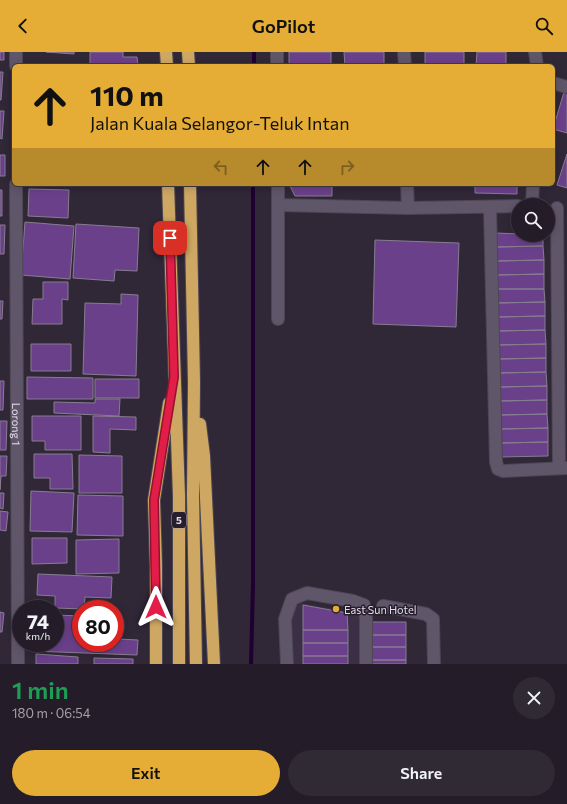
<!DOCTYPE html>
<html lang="en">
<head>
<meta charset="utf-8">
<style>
  :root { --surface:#241d29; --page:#302a35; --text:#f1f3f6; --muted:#a3a2a8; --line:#413b46; --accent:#e5ad36 }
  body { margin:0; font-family:Commissioner,sans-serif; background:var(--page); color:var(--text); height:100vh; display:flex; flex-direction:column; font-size:15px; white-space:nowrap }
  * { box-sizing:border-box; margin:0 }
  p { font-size:13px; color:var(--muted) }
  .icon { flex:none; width:22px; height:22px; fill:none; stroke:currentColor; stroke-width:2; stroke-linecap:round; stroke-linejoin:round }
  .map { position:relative; height:612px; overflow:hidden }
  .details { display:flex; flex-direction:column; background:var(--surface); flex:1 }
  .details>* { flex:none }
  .hud { position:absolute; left:12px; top:12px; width:543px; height:122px; border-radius:6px; box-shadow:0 2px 10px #0003,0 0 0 1px var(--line); background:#e5ad36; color:#111; overflow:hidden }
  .fabs { position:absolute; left:511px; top:146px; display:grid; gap:8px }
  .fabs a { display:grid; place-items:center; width:44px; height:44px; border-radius:50%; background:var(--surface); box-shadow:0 2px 10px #0003,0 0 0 1px var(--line); font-size:20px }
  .speed { position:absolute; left:12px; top:548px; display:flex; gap:8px; font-size:20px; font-weight:700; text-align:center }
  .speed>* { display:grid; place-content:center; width:52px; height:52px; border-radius:50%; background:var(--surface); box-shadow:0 2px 10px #0003,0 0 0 1px var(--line); line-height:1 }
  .speed small { font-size:10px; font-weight:400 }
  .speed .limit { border:6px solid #d22; background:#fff; color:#111 }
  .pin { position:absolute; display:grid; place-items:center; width:34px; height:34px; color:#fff; margin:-17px; border-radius:8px; box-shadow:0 2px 6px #0006 }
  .me { position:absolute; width:44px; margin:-22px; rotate:0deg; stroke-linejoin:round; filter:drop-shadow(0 0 3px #0008) }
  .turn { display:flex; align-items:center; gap:14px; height:84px; padding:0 12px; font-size:18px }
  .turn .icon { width:52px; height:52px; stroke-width:2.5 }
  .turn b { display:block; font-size:28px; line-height:34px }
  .lanes { display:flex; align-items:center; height:38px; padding:0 12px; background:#0003; justify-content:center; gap:20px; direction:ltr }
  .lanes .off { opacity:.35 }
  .round { display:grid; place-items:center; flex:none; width:42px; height:42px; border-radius:21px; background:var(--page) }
  .summary { display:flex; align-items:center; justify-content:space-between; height:68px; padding:0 12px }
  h1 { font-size:24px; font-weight:600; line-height:30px; color:#1e9e55 }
  .button { display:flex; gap:8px; margin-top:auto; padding:8px 12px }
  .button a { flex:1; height:46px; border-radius:24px; background:var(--accent); color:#111; font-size:16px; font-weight:600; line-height:46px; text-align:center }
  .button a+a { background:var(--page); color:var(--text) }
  header { display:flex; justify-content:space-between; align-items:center; height:52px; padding:0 12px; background:var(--accent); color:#111; font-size:18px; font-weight:600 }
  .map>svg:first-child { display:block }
  .built { fill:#3b2f46 }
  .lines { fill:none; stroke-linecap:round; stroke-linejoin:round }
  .stream { stroke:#1e0031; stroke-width:4 }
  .building { fill:#6b408b; stroke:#877d90 }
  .minor-casing { stroke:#4c4553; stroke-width:14 }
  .highway-casing { stroke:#4c4553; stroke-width:14 }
  .minor { stroke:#605669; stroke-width:12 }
  .highway { stroke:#cea863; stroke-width:12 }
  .route-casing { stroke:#92132f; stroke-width:10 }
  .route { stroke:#e11d48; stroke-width:7 }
  .poi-dot { fill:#e5ad36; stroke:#261d2d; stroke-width:1.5 }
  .labels { text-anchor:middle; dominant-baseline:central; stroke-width:3; stroke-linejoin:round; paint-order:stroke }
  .shield { fill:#261d2d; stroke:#a9a3af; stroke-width:1 }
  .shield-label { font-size:10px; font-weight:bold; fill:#e1dce7 }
  .street-label { font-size:11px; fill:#e1dce7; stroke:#261d2d }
  .poi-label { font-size:11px; fill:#e1dce7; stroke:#261d2d; text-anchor:start }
</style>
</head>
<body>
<header><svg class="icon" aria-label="back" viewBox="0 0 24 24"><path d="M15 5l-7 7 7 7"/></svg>GoPilot<svg class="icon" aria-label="search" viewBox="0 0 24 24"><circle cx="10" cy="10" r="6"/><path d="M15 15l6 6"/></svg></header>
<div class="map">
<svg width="567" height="612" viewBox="0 0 567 612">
  <rect width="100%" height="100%" fill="#302737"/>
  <!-- built -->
  <path class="built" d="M295,550L362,562L361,612H291L290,570Z"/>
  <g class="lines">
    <!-- stream -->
    <path class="stream" d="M254,14V0
      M251,612L253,532V132"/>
  </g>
  <!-- building -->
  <path class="building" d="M0,0H4V8H0Z
    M46,0H74V2Z
    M90,0H123V5H137L138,14H90Z
    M289,0H331V14H289Z
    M344,0H384V14H345Z
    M425,0H464V14H425Z
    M477,0H506V14H476Z
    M0,20H3L1,48H0Z
    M564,40L567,41V81L553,77Z
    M0,59H4L2,87L0,86Z
    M567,102V136L557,133Z
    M0,103H5V124H0Z
    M289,132H332V144H295Z
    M475,132H517V142L475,141Z
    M29,137L69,138L68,166L28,164Z
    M0,138H2V164H0Z
    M25,170L74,174L70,227L21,223Z
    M76,172L139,176L137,219L115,218L114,229L73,226Z
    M0,173H5L4,202H0Z
    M496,181L543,183V194L496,195Z
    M375,188L459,191L456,275L373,272Z
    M543,194L544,208L496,209V195Z
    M544,208V222L497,223L496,209Z
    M544,222V237H497V223Z
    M43,230H68V248L62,247V272H32L33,247H43Z
    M497,237H544L545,250L497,251Z
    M121,242L138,243L136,324L83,322L85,251L121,252Z
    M0,249H3L2,267H0Z
    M545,250V264L498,265L497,251Z
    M545,264V278L498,279V265Z
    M545,278L546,292L498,293V279Z
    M31,292H71V319H31Z
    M546,292V306L499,307L498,293Z
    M546,306V320L499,321V307Z
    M546,320L547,334L499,335V321Z
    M27,325L93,326V347H27Z
    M95,327H139V346H95Z
    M0,329H4L3,358H0Z
    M547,334V348L500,349L499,335Z
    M95,347H120L119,364L54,361V350L95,351Z
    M547,348V362L500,363V349Z
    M547,362L548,376L500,377V363Z
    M32,364H81V398H45V389H32Z
    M93,364L136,365V378L110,377V401L93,400Z
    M0,369H7L6,398H0Z
    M548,376V390L501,391L500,377Z
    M548,390V404L501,405V391Z
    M34,402H72L73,437H50V426H34Z
    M79,403L122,404V441H79Z
    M0,404H7L6,424H1L0,438Z
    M31,439L74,441L72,480L30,479Z
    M0,441H4L3,457L0,456Z
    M78,443L123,444V484L77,483Z
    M0,459L8,460L6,479L0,478Z
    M32,486H67V511L32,512Z
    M119,487V521L76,522V488Z
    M38,522L112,525L111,546L85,545L84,557L55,556V544L37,543Z
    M303,553L347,561L348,578H303Z
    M0,560L4,561L2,580H0Z
    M55,563L81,564V591H115V565H118V587L138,588L137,603L32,599V591H55Z
    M370,570H406V583H370Z
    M303,578H348V591H303Z
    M370,583H406V595H370Z
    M303,591H348V604H303Z
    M370,595H406V608H370Z
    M36,602L78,605V612H36Z
    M303,604H348V612H303Z
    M94,606L133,607V612H94Z
    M370,608H406V612H370Z"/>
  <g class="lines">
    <!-- minor casing -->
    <g class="minor-casing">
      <g id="minor">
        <path d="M16,0V14"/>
        <path d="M277,0V14"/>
        <path d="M404,0L405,14"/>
        <path d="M535,0L537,14"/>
        <path d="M553,31L567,35"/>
        <path id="s1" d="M16,132L18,612"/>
        <path d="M407,132L408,156"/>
        <path d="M278,153L408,156L518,154"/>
        <path d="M532,153L533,132"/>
        <path d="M490,156L496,410L498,417L503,419L567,416"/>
        <path d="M557,156L559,416"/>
        <path d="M278,267V132"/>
        <path d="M383,554L426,562L433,567L434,612"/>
        <path d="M287,612L285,567L292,547L307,541L353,549L364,553L366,566V612"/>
      </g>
    </g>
    <!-- highway casing -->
    <g class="highway-casing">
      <path id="highway" d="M166,0L167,14
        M188,0L189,14
        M168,132L179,444V612
        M190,132L194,330L193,443L196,612
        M200,372L204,404L214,612
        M156,612V513L154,448L169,351"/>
    </g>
    <!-- minor -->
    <use href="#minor" class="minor"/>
    <!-- highway -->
    <use href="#highway" class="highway"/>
  </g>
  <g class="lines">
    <!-- route casing -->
    <g class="route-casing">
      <path id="route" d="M156,555L154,448L174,325L170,186"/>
    </g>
    <!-- route -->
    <use href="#route" class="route"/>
  </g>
  <!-- markers -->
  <circle class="poi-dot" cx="336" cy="557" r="4"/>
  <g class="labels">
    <!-- shield labels -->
    <rect class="shield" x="172" y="460" width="14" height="16" rx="3"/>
    <g class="shield-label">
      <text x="179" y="468">5</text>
    </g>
    <!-- street labels -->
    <g class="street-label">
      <text stroke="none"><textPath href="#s1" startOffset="240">Lorong 1</textPath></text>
    </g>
    <!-- poi labels -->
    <g class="poi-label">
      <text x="344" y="557">East Sun Hotel</text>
    </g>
  </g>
</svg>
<div class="fabs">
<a><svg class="icon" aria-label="search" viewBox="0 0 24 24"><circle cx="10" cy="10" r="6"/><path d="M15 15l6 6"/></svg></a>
</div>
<div class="speed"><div>74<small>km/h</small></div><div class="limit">80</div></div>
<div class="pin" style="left:170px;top:186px;background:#d93025"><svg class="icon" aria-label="arrive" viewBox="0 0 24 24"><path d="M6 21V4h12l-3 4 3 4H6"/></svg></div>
<svg class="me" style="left:156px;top:555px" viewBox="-20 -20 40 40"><path d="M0-17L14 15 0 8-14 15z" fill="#e11d48" stroke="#fff" stroke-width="4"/></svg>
<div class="hud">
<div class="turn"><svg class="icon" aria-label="ahead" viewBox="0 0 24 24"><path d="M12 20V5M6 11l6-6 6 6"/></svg><div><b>110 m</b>Jalan Kuala Selangor-Teluk Intan</div></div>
<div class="lanes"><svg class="icon off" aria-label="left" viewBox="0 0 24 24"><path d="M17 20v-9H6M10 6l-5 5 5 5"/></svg><svg class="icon" aria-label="ahead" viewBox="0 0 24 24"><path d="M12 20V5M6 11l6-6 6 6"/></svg><svg class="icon" aria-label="ahead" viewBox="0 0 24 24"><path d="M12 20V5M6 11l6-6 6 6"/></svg><svg class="icon off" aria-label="right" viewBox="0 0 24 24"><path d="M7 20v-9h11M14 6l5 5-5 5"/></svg></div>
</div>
</div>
<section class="details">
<div class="summary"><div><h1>1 min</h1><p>180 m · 06:54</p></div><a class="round"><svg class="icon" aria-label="close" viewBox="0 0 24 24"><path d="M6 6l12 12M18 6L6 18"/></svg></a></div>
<div class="button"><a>Exit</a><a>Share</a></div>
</section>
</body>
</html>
